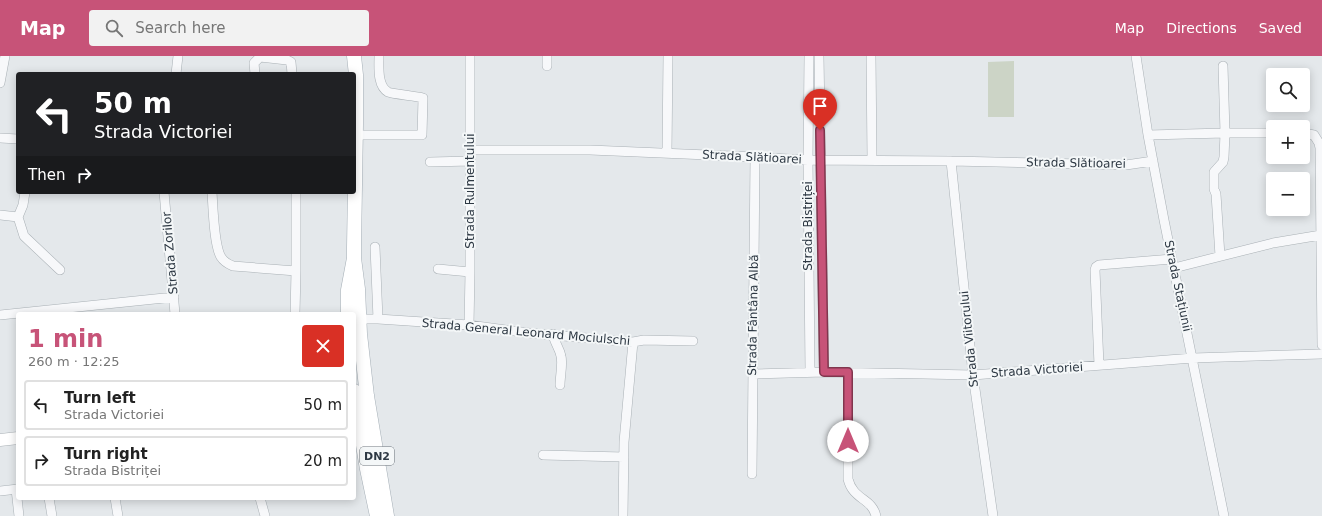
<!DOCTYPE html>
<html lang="en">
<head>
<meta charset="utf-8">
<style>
  :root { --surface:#fff; --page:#f2f2f2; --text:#222; --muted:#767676; --line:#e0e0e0; --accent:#c75378 }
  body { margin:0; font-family:"DejaVu Sans",sans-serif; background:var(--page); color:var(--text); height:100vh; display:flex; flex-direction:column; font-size:15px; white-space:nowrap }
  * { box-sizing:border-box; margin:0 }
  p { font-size:13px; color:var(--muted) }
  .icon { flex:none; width:22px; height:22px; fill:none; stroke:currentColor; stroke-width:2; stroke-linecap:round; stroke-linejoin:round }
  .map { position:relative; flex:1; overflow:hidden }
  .side { position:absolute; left:16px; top:256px; width:340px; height:188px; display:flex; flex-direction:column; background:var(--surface); border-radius:4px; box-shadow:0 2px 10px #0003 }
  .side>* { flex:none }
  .banner { position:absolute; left:16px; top:16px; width:340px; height:122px; border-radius:4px; box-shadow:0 2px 10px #0003; background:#202124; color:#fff; overflow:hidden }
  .tools { position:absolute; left:1266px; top:12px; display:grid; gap:8px }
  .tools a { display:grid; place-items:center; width:44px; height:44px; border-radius:4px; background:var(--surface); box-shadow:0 2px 10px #0003; font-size:20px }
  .pin { position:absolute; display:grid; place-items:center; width:34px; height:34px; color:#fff; margin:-41px -17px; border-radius:50% 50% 50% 0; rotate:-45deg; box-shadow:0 0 4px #0007 }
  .pin .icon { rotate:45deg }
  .me { position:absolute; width:44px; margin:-22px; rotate:0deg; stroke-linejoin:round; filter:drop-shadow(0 0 3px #0008) }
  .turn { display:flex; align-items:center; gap:14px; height:84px; padding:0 12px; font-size:18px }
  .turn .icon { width:52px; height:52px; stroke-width:2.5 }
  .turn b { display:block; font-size:28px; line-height:34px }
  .then { display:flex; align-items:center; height:38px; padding:0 12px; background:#0003; gap:8px; font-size:15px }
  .round { display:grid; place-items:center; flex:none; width:42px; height:42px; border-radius:4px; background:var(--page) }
  .head { display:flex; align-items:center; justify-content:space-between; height:68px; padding:0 12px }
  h1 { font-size:24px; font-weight:700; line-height:30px; color:var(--accent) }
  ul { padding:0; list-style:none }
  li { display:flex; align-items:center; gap:12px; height:50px; margin:0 8px 6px; padding:0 4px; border:2px solid var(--line); border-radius:4px }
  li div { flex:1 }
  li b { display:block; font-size:15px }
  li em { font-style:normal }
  header { display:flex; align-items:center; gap:24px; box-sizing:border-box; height:56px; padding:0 20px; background:var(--accent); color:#fff }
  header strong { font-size:19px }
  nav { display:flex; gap:22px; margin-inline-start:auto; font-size:14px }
  .search { width:280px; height:36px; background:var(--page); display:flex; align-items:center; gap:10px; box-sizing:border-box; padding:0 14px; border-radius:4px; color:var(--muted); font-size:15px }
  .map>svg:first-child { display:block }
  .green { fill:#ccd4c6 }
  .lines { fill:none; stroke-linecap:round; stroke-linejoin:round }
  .minor-casing { stroke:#a9b0b5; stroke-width:10 }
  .secondary-casing { stroke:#a9b0b5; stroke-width:13 }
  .primary-casing { stroke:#a4aeb6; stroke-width:15 }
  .minor { stroke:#f7f8fa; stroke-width:9 }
  .secondary { stroke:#fff; stroke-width:12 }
  .primary { stroke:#fff; stroke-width:14 }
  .route-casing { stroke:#81364e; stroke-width:10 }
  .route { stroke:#c75378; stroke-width:7 }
  .labels { text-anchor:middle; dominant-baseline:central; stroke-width:4; stroke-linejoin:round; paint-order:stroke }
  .shield { fill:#f4f7f8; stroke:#697179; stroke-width:1 }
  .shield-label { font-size:11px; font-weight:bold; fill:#2d3843 }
  .street-label { font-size:12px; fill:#2d3843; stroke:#f4f7f8 }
</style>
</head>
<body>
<header>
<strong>Map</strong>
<div class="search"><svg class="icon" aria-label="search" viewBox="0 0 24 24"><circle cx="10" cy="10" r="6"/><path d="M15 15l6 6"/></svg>Search here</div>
<nav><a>Map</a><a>Directions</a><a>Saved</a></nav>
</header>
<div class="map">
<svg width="1322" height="460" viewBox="0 0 1322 460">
  <rect width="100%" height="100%" fill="#e4e8eb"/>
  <!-- green -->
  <path class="green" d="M1014,5V61H988V6Z"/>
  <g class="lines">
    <!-- minor casing -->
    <g class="minor-casing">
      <path id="minor" d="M809,0L808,104L810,316
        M819,0L824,316
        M871,0L872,104
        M1136,0L1148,79L1164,164L1224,460
        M547,10V0
        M176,18L178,0
        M255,18L254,7L260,1L287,4L291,6L292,18
        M0,27L5,0
        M1303,77L1314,79L1319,87L1320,92L1322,289
        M356,79H422L423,42C416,40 392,38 388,36C377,30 379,10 379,0
        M1148,79L1225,77H1273
        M0,82L18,83
        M470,94H590L755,101L808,104L951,105L1126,109L1153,105
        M667,97L668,0
        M951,105L973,319L993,460
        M430,106L471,105
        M25,136L23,149L18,161L24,180L60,214
        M164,136L175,258
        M212,136C213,151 214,190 221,201C224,206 228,208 233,210L296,215V136
        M0,159L18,161
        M375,191L378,263
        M1220,200L1216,138L1214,133V116L1223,106L1224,101L1225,77L1223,10
        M1174,212L1273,187L1321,179
        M438,213L470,216
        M295,258L296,215
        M0,259L174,241
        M359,263H378L469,269L529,277L633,286L644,284L693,285
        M469,269L470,216V0
        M553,278C554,286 559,291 561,300C563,308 560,320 560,329
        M1099,309L1095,214L1096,211L1099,209L1172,203
        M848,316V423C853,444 872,442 876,460
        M753,318L824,316L973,319L1193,302L1322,298
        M543,399L624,401
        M752,418L755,101
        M16,433L19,460
        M0,435L18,433
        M49,442L52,460
        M115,442L118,460
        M260,442L265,460
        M623,460L624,386L633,286"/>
    </g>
    <!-- secondary casing -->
    <g class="secondary-casing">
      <path id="secondary" d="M0,384L18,382"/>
    </g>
    <!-- primary casing -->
    <g class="primary-casing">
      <path id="primary" d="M354,202L358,233L360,278L367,340L387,460
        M348,258V234L354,202V191L356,68V19L354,0
        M354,335L367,413L377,460"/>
    </g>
    <!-- minor -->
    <use href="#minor" class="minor"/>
    <!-- secondary -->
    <use href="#secondary" class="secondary"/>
    <!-- primary -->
    <use href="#primary" class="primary"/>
  </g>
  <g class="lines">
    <!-- route casing -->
    <g class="route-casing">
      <path id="route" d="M820,74L824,316H848V385"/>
    </g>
    <!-- route -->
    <use href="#route" class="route"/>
  </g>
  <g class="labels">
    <!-- shield labels -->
    <rect class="shield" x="360" y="391" width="34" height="18" rx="3"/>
    <g class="shield-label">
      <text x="377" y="400">DN2</text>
    </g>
    <!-- street labels -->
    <g class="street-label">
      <text transform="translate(752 101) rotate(3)">Strada Slătioarei</text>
      <text transform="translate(1076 107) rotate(1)">Strada Slătioarei</text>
      <text transform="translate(470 135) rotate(-90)">Strada Rulmentului</text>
      <text transform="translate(808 170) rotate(-90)">Strada Bistriței</text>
      <text transform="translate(170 197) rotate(-95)">Strada Zorilor</text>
      <text transform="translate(1178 230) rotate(78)">Strada Stațiunii</text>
      <text transform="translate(753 259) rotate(-89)">Strada Fântâna Albă</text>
      <text transform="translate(526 276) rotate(5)">Strada General Leonard Mociulschi</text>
      <text transform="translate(969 283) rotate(-96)">Strada Viitorului</text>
      <text transform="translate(1037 314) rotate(-4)">Strada Victoriei</text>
    </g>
  </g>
</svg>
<div class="tools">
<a><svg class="icon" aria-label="search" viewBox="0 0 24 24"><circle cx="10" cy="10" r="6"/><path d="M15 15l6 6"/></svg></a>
<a>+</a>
<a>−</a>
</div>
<div class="pin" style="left:820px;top:74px;background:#d93025"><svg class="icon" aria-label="arrive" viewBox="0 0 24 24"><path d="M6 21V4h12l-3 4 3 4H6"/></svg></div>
<svg class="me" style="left:848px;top:385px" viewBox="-20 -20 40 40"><circle r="19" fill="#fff"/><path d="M0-13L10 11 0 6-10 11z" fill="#c75378"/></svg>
<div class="banner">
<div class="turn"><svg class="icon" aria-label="left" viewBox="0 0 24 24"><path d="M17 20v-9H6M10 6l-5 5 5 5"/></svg><div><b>50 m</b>Strada Victoriei</div></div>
<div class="then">Then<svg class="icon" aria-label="right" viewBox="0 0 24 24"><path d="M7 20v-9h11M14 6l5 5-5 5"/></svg></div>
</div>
<section class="side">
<div class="head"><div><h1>1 min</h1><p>260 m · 12:25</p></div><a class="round" style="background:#d93025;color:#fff"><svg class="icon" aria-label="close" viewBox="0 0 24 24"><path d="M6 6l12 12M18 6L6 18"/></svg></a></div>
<ul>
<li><svg class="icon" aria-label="left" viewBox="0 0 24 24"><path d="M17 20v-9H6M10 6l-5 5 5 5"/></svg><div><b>Turn left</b><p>Strada Victoriei</p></div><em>50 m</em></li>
<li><svg class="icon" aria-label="right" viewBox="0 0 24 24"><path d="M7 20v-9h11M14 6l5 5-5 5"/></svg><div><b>Turn right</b><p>Strada Bistriței</p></div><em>20 m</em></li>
</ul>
</section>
</div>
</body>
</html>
